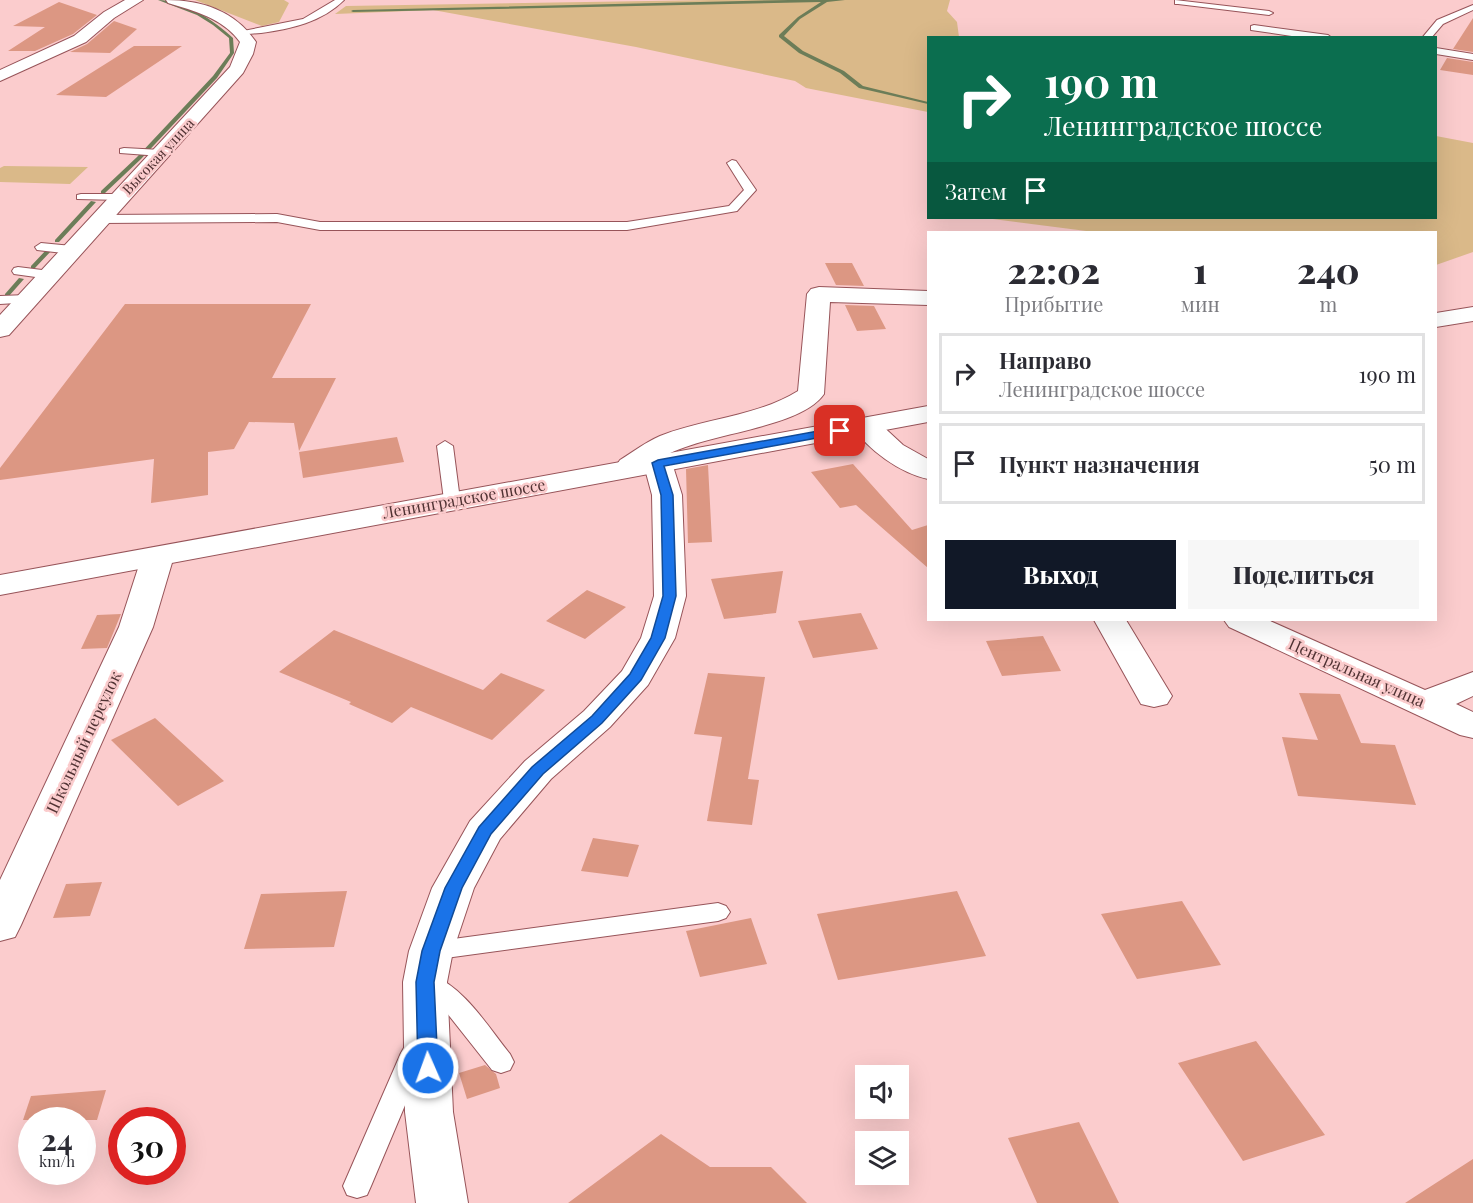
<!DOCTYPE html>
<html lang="ru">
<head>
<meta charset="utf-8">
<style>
  :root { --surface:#fff; --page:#f7f7f7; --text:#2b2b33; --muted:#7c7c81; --line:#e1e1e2; --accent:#111827 }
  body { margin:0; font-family:"Playfair Display",serif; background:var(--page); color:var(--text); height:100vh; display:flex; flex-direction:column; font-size:22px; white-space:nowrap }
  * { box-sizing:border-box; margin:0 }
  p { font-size:20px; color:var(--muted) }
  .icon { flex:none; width:33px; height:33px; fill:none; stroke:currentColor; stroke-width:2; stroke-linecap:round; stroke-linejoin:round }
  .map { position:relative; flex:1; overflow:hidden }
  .sheet { position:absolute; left:927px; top:231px; width:510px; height:390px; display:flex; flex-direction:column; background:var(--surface); border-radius:0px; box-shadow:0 6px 24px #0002 }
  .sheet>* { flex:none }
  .top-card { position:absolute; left:927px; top:36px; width:510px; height:183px; border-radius:0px; box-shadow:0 6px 24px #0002; background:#0b6e4f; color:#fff; overflow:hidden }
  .controls { position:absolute; left:855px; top:1065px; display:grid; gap:12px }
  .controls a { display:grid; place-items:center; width:54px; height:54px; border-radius:0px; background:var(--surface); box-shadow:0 6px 24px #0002; font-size:30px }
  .speed { position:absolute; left:18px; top:1107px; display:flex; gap:12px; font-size:30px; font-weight:700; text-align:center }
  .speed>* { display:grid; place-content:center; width:78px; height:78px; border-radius:50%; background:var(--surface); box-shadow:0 6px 24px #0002; line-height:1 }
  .speed small { font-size:15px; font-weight:400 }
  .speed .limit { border:9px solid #d22; background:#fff; color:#111 }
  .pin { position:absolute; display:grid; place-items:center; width:51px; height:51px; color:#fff; margin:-26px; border-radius:12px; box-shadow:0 3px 9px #0006 }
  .me { position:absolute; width:66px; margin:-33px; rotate:358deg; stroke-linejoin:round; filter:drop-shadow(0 0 4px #0008) }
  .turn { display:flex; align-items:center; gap:21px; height:126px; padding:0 18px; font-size:27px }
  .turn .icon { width:78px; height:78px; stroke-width:2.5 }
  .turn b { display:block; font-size:42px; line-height:51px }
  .then { display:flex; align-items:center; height:57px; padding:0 18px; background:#0003; gap:12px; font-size:22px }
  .eta { display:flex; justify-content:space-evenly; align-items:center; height:102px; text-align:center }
  .eta b { font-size:36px; font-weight:800; line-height:42px }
  .button { display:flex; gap:12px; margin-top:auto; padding:12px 18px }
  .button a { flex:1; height:69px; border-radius:0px; background:var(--accent); color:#fff; font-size:24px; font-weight:800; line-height:69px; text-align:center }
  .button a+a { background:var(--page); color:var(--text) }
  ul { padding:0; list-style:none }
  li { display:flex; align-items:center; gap:18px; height:81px; margin:0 12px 9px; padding:0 6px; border:3px solid var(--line); border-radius:0px }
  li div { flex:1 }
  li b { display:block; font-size:22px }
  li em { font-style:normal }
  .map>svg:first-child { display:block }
  .green { fill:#dab989 }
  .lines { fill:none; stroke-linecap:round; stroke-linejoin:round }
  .stream { fill:#6c7d58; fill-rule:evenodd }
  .building { fill:#dc9783 }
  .service-casing { stroke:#975459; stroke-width:2 }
  .minor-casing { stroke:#975459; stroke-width:2 }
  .tertiary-casing { stroke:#975459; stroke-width:2 }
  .secondary-casing { stroke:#975459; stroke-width:2 }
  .service { fill:#fff; fill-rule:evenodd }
  .minor { fill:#fff; fill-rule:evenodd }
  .tertiary { fill:#fff; fill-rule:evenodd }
  .secondary { fill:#fff; fill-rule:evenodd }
  .route { fill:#1a73e8; stroke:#114b97; stroke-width:1.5 }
  .labels { text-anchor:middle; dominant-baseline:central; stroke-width:5; stroke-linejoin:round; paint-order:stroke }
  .far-street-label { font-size:14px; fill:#503233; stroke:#fbcccd }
  .street-label { font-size:16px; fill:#503233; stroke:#fbcccd }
</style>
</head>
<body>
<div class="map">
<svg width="1473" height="1203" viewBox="0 0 1473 1203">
  <rect width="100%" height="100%" fill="#fbcccd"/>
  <!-- green -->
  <path class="green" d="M195,0H284L289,3L279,22L262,26Z
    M711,0H950L947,11L957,22L959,37H961L928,38V112L821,91L806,88L795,81L636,47L433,10L335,14L346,6Z
    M1436,136L1473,143V252L1436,265V232H1094L985,218H1436Z
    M4,166L88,167L70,184L0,182V168Z"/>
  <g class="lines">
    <!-- stream -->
    <path class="stream" d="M158,0C184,0 215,21 233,38L234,53L217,78L141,159L105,193H101V191L137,157L213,76L230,53L229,38L213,25L197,15Z
      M789,0H845L827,2L800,19L784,36L803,51L844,71L863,86L928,102V104L859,88L840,73L799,53L779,37V35L798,17L821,2L353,12L351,11L353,10Z
      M91,201L96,202L59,242H55V240Z
      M47,249L52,250L35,268H31V266Z
      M19,278L24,279L9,296H5V294Z"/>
  </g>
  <!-- building -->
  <path class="building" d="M59,2L97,15L73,34L35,51H8L45,27L13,26Z
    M1473,18V52L1453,49Z
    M114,21L137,29L110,53L70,52L87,44Z
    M134,46H182L106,97L56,95Z
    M1447,58L1473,62V75L1440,70Z
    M825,263H852L864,286L836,285Z
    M125,304H311L272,378H336L299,451L294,423L249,422L234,449L208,452V495L151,503L154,459L0,480V468Z
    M845,305L874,306L886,329L857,331Z
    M397,437L404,462L303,478L299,452Z
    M853,464L912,530L928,525V568L856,505L840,508L811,472Z
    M708,465L712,542L688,543L686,469Z
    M783,571L776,613L724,619L711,579Z
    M587,590L626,607L585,639L546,621Z
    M861,613L878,649L813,658L798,621Z
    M121,614L107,648L81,649L97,615Z
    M334,630L483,690L501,673L545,690L492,740L411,707L392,723L349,704L351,702L279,672Z
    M1043,636L1061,671L1002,676L986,641Z
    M708,673L765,677L748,779L759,780L752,825L707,821L722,737L694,734Z
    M1299,693L1340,694L1361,743L1395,745L1416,805L1298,796L1282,737L1318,740Z
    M155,718L224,781L178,806L111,740Z
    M593,838L639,845L628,877L581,871Z
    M102,882L90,916L53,918L66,884Z
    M347,891L334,947L244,949L261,894Z
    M957,891L986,956L838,980L817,914Z
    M1182,901L1221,965L1137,979L1101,914Z
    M751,918L767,964L700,977L686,931Z
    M1256,1041L1325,1135L1243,1161L1178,1063Z
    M485,1065L496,1074L500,1088L467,1099L459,1073Z
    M106,1090L97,1120H23L31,1096Z
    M1079,1122L1119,1203H1037L1008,1138Z
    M661,1134L710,1167H771L807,1203H568Z
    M1473,1159V1203H1405Z"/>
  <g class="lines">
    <!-- service casing -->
    <g class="service-casing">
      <path id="service" d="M335,0H344C322,22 291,29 261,33C253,33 244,36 238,32L303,19Z
        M1175,0L1269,11L1273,13L1269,15L1178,4H1175Z
        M1473,5V10L1443,24L1431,38H1422L1437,20Z
        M1254,25L1328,35L1332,38H1305L1251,30V26Z
        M1436,48L1473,54V60L1436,54Z
        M124,148L161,150L166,153L161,156L120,153V149Z
        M732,160L736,161L756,190L737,211L627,230H320L277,222L100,223L94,219L100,215L277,214L320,222H627L729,206L744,190L727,163Z
        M81,194H121L127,197L121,200L77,199V195Z
        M41,243L72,246L78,250L72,254L37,250L35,247Z
        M18,267L50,271L56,275L50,279L14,274L12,271L14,268Z
        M28,295L33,296L35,299L33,302L0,304V296Z
        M445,441L453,446L460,500L452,505L444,500L437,446Z
        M718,903L726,906L730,912L726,918L718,921L431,960L423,958L419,951L423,944L431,942Z
        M429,974C464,986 488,1027 510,1054L514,1062L510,1070L501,1073L492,1070L443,1008L420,991L417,984L420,977Z
        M414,1042L423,1046L427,1053L371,1186L367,1195L357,1198L347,1195L343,1186L401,1053L405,1046Z"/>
    </g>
    <!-- minor casing -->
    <g class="minor-casing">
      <path id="minor" d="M125,0H143L114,18L86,42L0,81V70L74,36L104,12Z
        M819,287L928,291V305L830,302L824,394C800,429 704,433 665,456L672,463L682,495L686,596L675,638L648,685L610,727L551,779L500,839L474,888L453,951L447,982L453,1112L468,1203H416L405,1112L403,982L409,951L432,888L470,821L525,761L584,711L622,671L641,638L654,596L652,495L645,469L630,475L620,472L616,466L620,460C633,452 646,442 660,436C705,418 756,417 798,391L807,294L811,289Z
        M866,418L876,420L903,445L928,459V479C900,473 868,450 852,426L856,420Z
        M158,547L169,549L174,556L153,627L21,925L15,937L0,941V880L119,627L142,556L147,549Z
        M1094,620H1126L1172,696L1167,704L1154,707L1141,704Z
        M1224,620H1268L1425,690L1473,672V696L1456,704L1473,712V738L1460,735L1229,627Z"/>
    </g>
    <!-- tertiary casing -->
    <g class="tertiary-casing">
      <path id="tertiary" d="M166,0C202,0 235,11 256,42L253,54L243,73L9,335L0,337V315L230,67L240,42C223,18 194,11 168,3Z"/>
    </g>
    <!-- secondary casing -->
    <g class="secondary-casing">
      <path id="secondary" d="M1473,307V321L1436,327V313Z
        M928,406V422L0,595V575Z"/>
    </g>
    <!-- service -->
    <use href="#service" class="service"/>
    <!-- minor -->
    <use href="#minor" class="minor"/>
    <!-- tertiary -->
    <use href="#tertiary" class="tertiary"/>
    <!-- secondary -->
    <use href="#secondary" class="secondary"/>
  </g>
  <!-- route -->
  <path class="route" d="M840,427L845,431L844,433L664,466L673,495L676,596L665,638L641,680L602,723L543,774L491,834L462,888L440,951L434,982L438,1068L435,1073L428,1076L421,1073L418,1068L416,982L422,951L445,888L479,827L532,767L592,716L630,674L651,638L663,596L661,495L652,463L658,460Z"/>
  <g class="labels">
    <!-- far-street labels -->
    <g class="far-street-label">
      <text transform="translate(158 156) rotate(-47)">Высокая улица</text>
    </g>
    <!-- street labels -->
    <g class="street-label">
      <text transform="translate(464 498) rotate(-10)">Ленинградское шоссе</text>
      <text transform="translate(1357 672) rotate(24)">Центральная улица</text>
      <text transform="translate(83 742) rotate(-65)">Школьный переулок</text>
    </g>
  </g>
</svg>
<div class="controls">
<a><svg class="icon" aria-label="sound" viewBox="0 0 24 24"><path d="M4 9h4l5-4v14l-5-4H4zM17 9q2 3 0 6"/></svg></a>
<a><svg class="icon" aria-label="layers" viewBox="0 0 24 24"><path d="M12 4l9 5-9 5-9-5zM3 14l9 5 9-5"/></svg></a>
</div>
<div class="speed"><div>24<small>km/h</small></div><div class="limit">30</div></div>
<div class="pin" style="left:840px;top:431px;background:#d93025"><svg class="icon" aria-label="arrive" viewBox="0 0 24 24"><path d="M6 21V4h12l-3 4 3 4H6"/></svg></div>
<svg class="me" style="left:428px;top:1068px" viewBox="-20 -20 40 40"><circle r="17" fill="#1a73e8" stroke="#fff" stroke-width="3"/><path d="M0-11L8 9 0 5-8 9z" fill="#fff"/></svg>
<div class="top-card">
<div class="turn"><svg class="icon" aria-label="right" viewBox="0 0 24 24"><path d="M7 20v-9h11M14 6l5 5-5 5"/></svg><div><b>190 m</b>Ленинградское шоссе</div></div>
<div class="then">Затем<svg class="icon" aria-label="arrive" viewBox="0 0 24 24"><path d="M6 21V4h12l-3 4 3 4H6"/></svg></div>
</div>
<section class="sheet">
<div class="eta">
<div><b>22:02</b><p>Прибытие</p></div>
<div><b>1</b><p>мин</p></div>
<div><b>240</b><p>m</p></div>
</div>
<ul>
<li><svg class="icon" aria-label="right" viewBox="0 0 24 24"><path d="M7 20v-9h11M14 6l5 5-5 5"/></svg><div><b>Направо</b><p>Ленинградское шоссе</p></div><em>190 m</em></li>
<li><svg class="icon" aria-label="arrive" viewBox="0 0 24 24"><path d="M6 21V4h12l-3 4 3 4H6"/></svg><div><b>Пункт назначения</b></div><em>50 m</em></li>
</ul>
<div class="button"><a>Выход</a><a>Поделиться</a></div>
</section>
</div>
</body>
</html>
